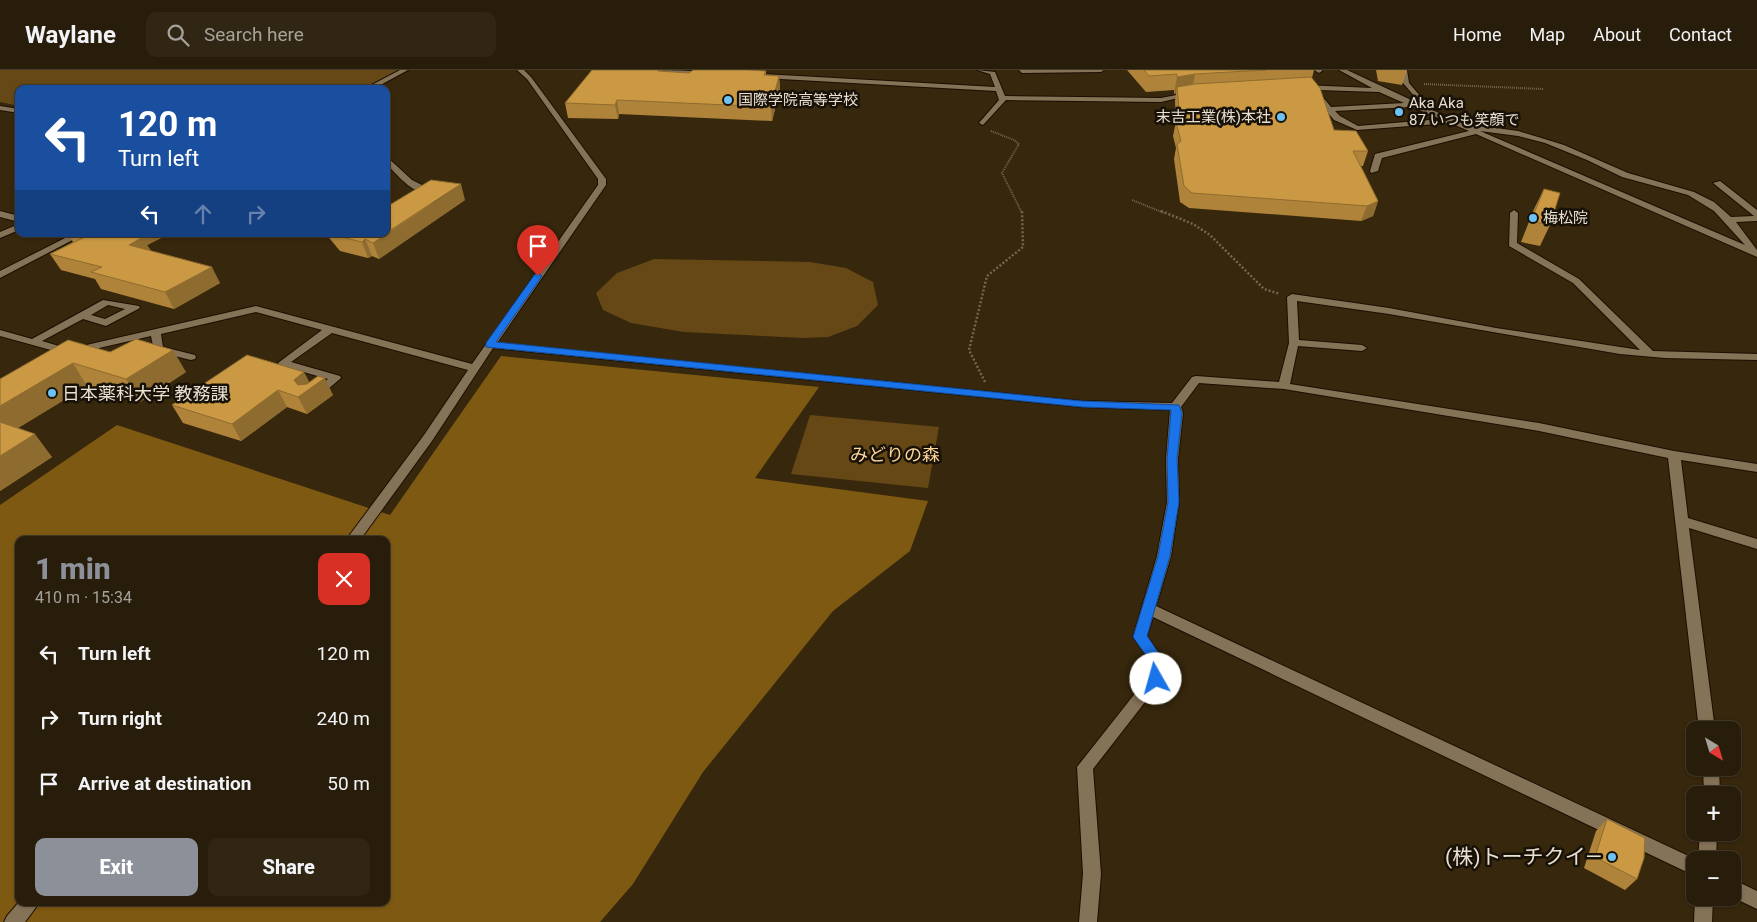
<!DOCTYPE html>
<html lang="en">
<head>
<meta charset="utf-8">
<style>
  :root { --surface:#281d0a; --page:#302613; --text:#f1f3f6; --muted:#a5a29c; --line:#443b2b; --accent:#8c9099 }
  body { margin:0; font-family:Roboto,"Noto Sans JP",sans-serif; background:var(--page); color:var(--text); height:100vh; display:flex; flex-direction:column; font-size:19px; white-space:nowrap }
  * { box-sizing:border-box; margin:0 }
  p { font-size:16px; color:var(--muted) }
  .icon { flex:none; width:28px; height:28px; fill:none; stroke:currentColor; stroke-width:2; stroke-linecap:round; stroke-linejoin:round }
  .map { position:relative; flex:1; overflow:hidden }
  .side { position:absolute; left:15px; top:466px; width:375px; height:370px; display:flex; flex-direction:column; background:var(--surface); border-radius:10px; box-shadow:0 1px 4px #0004,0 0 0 1px var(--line) }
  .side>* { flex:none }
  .top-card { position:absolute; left:15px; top:15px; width:375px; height:152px; border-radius:10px; box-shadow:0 1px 4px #0004,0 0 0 1px var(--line); background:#1a4fa0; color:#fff; overflow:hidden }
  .needle { width:32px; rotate:142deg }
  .tools { position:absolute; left:1686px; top:651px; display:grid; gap:10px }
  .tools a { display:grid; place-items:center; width:55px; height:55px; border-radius:10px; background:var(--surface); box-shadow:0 1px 4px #0004,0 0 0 1px var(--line); font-size:25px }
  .pin { position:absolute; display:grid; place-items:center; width:42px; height:42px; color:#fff; margin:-51px -21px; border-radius:50% 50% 50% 0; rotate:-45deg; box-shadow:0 0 5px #0007 }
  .pin .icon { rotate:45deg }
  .me { position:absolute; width:55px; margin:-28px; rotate:353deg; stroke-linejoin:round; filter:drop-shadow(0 0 4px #0008) }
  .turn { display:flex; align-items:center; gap:18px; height:105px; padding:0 20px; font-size:22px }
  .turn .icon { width:65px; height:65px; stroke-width:2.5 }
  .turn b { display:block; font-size:35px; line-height:42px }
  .lanes { display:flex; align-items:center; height:48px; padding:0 20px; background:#0003; justify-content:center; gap:25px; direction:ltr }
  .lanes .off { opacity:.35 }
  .round { display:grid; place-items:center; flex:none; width:52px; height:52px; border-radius:10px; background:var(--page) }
  .head { display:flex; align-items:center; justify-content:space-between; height:85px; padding:0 20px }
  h1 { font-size:30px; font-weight:800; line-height:38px; color:var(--accent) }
  .cta { display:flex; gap:10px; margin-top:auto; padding:10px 20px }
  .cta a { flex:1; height:58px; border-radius:10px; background:var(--accent); color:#fff; font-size:20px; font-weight:800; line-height:58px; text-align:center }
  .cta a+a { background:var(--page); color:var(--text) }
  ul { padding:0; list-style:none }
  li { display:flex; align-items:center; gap:15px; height:65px; padding:0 20px }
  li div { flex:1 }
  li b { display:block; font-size:19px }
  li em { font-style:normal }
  header { display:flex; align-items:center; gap:30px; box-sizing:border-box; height:70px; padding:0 25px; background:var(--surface); border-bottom:1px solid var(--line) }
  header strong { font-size:24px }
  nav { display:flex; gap:28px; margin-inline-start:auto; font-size:18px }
  .search { width:350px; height:45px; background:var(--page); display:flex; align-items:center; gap:12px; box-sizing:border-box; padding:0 18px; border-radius:10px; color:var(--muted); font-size:19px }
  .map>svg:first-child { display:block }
  .green { fill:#654815 }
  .forest { fill:#7e5912; fill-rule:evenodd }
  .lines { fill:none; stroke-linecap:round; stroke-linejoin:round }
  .minor-casing { stroke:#1d0f00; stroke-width:2 }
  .path-far1 { stroke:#746751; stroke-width:2; stroke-dasharray:1 1; stroke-linecap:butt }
  .path { stroke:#746751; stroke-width:2.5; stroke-dasharray:2 2; stroke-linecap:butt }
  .minor { fill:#857358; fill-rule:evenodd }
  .wall { fill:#af843a }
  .shaded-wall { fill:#8e6b2f }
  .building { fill:#cb9943; stroke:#8e6b2f }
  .route { fill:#1a73e8; stroke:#114b97 }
  .poi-dot { fill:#6dc2f3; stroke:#181107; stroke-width:2 }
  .labels { text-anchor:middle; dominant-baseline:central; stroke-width:5; stroke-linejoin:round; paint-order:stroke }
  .far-poi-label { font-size:15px; fill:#eae0d1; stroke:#181107; text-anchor:start }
  .poi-label { font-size:18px; fill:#eae0d1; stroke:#181107; text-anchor:start }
  .park-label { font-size:18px; fill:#fdd599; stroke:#181107 }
  .near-poi-label { font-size:21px; fill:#eae0d1; stroke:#181107; text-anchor:end }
</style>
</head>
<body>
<header>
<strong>Waylane</strong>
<div class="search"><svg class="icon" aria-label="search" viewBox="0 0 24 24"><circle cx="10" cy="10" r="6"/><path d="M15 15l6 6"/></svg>Search here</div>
<nav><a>Home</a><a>Map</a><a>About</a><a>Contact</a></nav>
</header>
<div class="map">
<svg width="1757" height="852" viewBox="0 0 1757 852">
  <rect width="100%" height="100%" fill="#36270d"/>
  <!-- green -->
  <path class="green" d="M0,0H405L368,19H19V36L0,32Z
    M654,189L810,192L846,198L873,212L878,235L857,256L828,267L804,268L684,262L631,253L603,240L596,223L617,203Z
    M810,345L939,357L928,418L791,404Z"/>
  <!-- forest -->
  <path class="forest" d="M501,286L819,317L755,408L928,431L910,481L833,541L703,702L633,814L600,852H0V435L117,355L390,445ZM19,470H386V832H19Z"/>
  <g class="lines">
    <!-- minor casing -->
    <g class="minor-casing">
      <path id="minor" d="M400,0H408L373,19H364Z
        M517,0H524L531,7L606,109V115L497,273L1082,331L1172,333L1192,307L1196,306L1279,312L1289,273L1287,227L1292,224L1389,238L1496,258L1640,280L1573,213L1509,176L1510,143L1514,140L1518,143L1517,173L1579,209L1653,281L1757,284V290L1665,288L1620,284L1389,244L1297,231L1299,270L1362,275L1367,278L1362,281L1298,276L1290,314L1539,353L1674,381L1757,394V402L1681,390L1688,448L1757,469V479L1689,458L1715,660H1699L1668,388L1539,361L1284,319L1199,313L1181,337L1183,343L1178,389L1179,432L1171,486L1156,536L1697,790H1695V806L1153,547L1147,566L1162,587L1163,609L1093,699L1101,804L1097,852H1079L1083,804L1077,697L1148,607V588L1133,567L1157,486L1167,432L1166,389L1170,340L1082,337L493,278L432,371L360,470H346L424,365L468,300L332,263L291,292L340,306L341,308L320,326H312L310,324L312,322L328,309L279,295L278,293L322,260L256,242L161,264L163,277L195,285L196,287L195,289L191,290L154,281L151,266L69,285L0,266V260L32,269L103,230L139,236L140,238L106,256L83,249L42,271L69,279L256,236L472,294L598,115V109L527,9ZM108,235L125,239L105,249L91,245Z
        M638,0C652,0 700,0 709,3L706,5L641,2Z
        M977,0L995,2L1005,26L1161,28L1192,22L1196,24L1161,32L1006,30L983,55L979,53L999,30L996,21L763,8L760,6L763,4L995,17L990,4Z
        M1019,0H1104L1101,2L1022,3Z
        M1314,0H1322V1L1319,3Z
        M1339,0H1347L1422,35L1403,13L1401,0H1407L1409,13L1432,40L1470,56L1489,57L1518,61L1564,75L1628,103L1694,122L1714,132L1731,147L1754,146L1713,113L1720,111L1757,140V151L1736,152L1757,180V187L1476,64L1382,88L1378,101L1371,103L1370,101L1375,84L1469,61L1450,53L1357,60L1334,50L1311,23L1312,19L1300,17L1304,15L1372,18ZM1317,20L1379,22L1404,33L1331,37ZM1411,37L1441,49L1358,56L1340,46L1335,41ZM1480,61L1518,66L1545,73L1587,90L1622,107L1688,125L1714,141L1745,175Z
        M0,36L19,39V43L0,40Z
        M386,86L412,110L432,120V124C414,126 397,105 386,93Z
        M0,141L19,146V152L0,147Z
        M19,154V160L0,168V162Z
        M73,164H84L0,208V201Z
        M1703,698H1719L1720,725H1704Z
        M1700,762H1717L1716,790H1698Z
        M1732,809L1757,821V839L1732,827Z
        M1695,828H1713L1712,852H1694Z
        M19,832H40L25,852H4L7,846Z"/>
    </g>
    <!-- path-far1 -->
    <path class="path-far1" d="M1424,14L1543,19
      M991,61L1014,70L1019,74L1002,103L1022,143
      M1132,130L1164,143"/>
    <!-- path -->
    <path class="path" d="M1161,141L1193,154L1210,165L1264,219L1280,224
      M985,312L969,280L987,206L1023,177L1022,141"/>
    <!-- minor -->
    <use href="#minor" class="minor"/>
  </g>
  <!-- wall -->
  <path class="wall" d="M1127,0H1314L1312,8L1334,60L1368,81L1363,96H1361L1378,131L1373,146L1361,151L1189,138L1180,132L1174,89L1176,78L1173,66L1176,51L1175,31L1176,23L1174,24V20L1146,22Z
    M1376,0H1406L1407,1L1402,15L1378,11Z
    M660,1L689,3L766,1V5L779,6L780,20L772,51L619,44L618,49L568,48L565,33Z
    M1544,119L1550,155L1540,176L1521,172L1534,139Z
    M465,130L379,189L372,186L368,188L340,181L326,164H386L388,136Z
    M68,164H169L147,175L151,181L220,213L174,239L101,219L95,209L61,200L50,184L73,172Z
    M110,282L186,302L140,332L87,316L18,358L52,387L0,421V309Z
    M309,312L333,325L307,344L287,337L241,371L183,353L172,335Z
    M1607,749L1637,809L1625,820L1584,798L1596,761Z"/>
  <!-- shaded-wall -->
  <path class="shaded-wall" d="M1195,4L1192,20L1177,17L1176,23L1174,24L1177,7Z
    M779,6L780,20L772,51L771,37Z
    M617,30L619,44L618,49L615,35Z
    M461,114L465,130L379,189L373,173Z
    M1378,131L1373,146L1361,151L1367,136Z
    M129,164H169L147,175L152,183L129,175Z
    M365,169L372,186L368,188L362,172Z
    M212,197L220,213L174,239L165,222Z
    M173,280L186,302L140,332L126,309Z
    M73,293L87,316L0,369V336Z
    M304,302L312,317L325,308L333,325L307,344L298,327L294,310Z
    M278,320L287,337L241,371L232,354Z
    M35,364L52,387L0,421V386Z"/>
  <!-- building -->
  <path class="building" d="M592,0H658V1L689,3L693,0H749L766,1L764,5L779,6L771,37L617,30L615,35L565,33Z
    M1144,0H1266L1195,4L1177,7V4L1149,6Z
    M1311,7L1320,18L1334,60L1356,61L1368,81H1353L1378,131L1367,136L1192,123L1184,116L1177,74L1181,71L1176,52L1180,50L1177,17L1195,14Z
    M431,110L461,114L386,163V131L388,136Z
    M1544,119L1560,123L1550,155L1531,151Z
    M82,164H130L143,167L129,175L212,197L165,222L91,202L102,197L50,184L87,166Z
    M332,164H386L373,173L365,169L362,172L333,165Z
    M136,269L173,280L126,309L73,293L0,336V309L68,270L110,282Z
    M247,285L304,302L294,310L298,315L307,314L318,306L325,308L298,327L278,320L232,354L172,335Z
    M0,352L35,364L0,386Z
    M1607,749L1645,768L1644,788L1637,809L1595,787Z"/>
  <!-- route -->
  <path class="route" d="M538,203L542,206L496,272L1082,331L1179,335L1182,343L1177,389L1179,432L1170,486L1147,566C1156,579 1169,596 1161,613L1156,614L1151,613L1149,609L1148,588L1133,567L1158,486L1168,432L1167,389L1171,340L1082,337L486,277V273L535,204Z"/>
  <!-- markers -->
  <g class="poi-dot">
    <circle cx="728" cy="30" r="5"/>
    <circle cx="1399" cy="42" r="5"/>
    <circle cx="1281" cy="47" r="5"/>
    <circle cx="1533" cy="148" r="5"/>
    <circle cx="52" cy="323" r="5"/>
    <circle cx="1612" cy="787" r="5"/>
  </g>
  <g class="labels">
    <!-- far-poi labels -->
    <g class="far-poi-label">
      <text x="738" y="30">国際学院高等学校</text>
      <text x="1409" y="33">Aka Aka<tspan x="1409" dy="17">87 いつも笑顔で</tspan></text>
      <text x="1271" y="47" text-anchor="end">末吉工業(株)本社</text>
      <text x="1543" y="148">梅松院</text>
    </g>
    <!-- poi labels -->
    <g class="poi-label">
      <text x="62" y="323">日本薬科大学 教務課</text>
    </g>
    <!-- park labels -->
    <g class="park-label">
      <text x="895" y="384">みどりの森</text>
    </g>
    <!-- near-poi labels -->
    <g class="near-poi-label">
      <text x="1602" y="787">(株)トーチクイ―</text>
    </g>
  </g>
</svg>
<div class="tools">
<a><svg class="needle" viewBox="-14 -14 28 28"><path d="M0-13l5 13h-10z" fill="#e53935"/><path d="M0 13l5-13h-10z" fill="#a5a29c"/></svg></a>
<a>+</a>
<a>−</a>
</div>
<div class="pin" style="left:538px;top:206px;background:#d93025"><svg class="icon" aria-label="arrive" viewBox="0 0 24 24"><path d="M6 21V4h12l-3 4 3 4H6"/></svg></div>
<svg class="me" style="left:1156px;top:609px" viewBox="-20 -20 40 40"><circle r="19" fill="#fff"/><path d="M0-13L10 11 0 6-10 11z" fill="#1a73e8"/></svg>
<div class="top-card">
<div class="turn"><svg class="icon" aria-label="left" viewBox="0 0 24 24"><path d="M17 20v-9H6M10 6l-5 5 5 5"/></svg><div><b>120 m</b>Turn left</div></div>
<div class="lanes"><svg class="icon" aria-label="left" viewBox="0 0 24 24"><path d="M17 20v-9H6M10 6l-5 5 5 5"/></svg><svg class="icon off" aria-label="ahead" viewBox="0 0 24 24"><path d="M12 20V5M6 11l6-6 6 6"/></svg><svg class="icon off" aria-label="right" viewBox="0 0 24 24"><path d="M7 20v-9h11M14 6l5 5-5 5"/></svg></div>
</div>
<section class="side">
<div class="head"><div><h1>1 min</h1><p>410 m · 15:34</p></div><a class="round" style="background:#d93025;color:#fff"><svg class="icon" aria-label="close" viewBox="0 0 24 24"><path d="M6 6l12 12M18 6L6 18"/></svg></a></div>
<ul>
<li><svg class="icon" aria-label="left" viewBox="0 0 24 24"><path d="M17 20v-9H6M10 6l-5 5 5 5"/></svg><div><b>Turn left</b></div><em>120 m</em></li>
<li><svg class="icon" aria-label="right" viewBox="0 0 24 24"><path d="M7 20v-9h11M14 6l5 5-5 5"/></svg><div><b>Turn right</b></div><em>240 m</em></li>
<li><svg class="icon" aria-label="arrive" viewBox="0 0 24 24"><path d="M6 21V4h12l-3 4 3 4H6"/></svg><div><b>Arrive at destination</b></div><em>50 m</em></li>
</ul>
<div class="cta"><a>Exit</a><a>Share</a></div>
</section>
</div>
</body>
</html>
